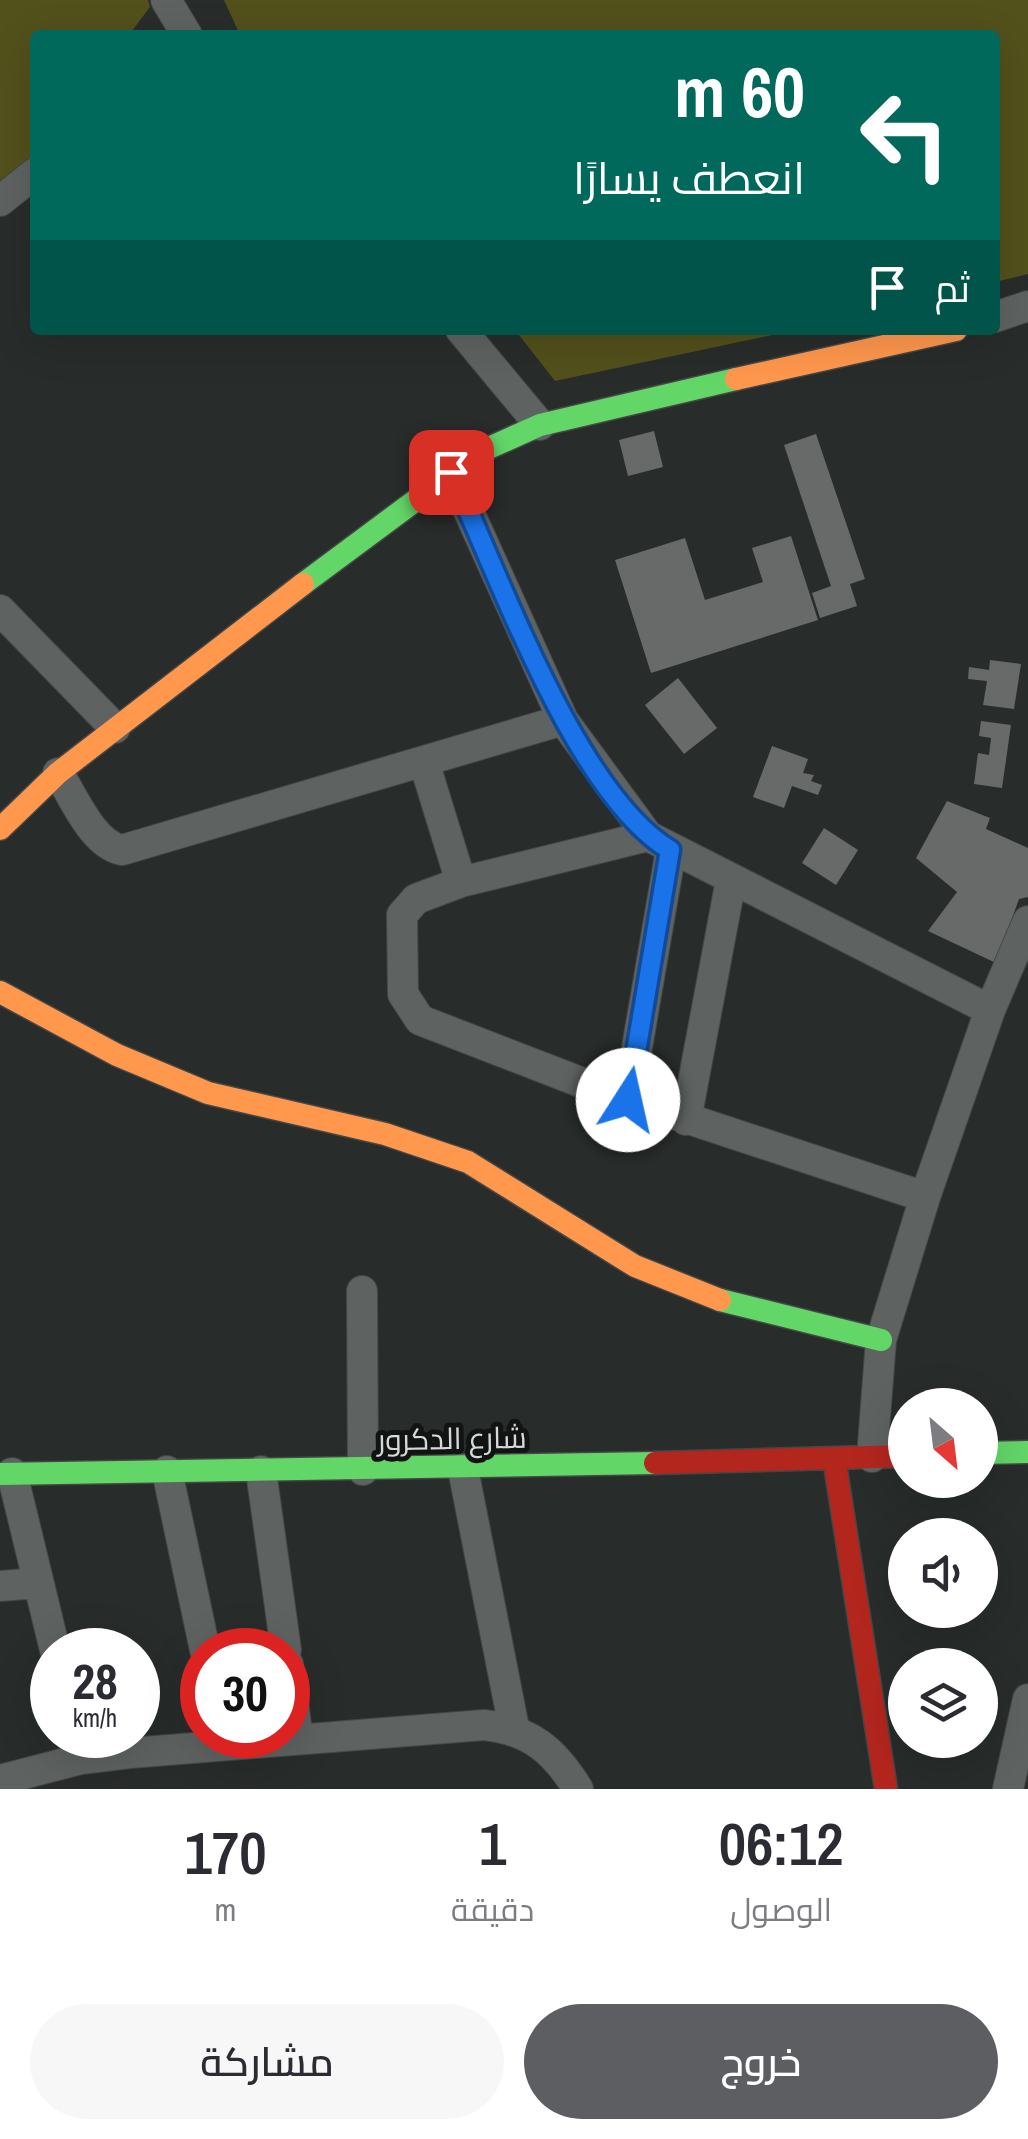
<!DOCTYPE html>
<html lang="ar">
<head>
<meta charset="utf-8">
<style>
  :root { --surface:#fff; --page:#f7f7f7; --text:#2b2b33; --muted:#7c7c81; --accent:#5c5e61 }
  body { margin:0; font-family:"Archivo Narrow",Cairo,sans-serif; background:var(--page); color:var(--text); direction:rtl; height:100vh; display:flex; flex-direction:column; font-size:38px; white-space:nowrap }
  * { box-sizing:border-box; margin:0 }
  p { font-size:32px; color:var(--muted) }
  .icon { flex:none; width:55px; height:55px; fill:none; stroke:currentColor; stroke-width:2; stroke-linecap:round; stroke-linejoin:round }
  .map { position:relative; height:1789px; overflow:hidden; direction:ltr }
  .side { display:flex; flex-direction:column; background:var(--surface); flex:1 }
  .side>* { flex:none }
  .banner { position:absolute; left:30px; top:30px; width:970px; height:305px; border-radius:10px; box-shadow:0 10px 40px #0002; direction:rtl; background:#00695c; color:#fff; overflow:hidden }
  .needle { width:65px; rotate:152deg }
  .controls { position:absolute; left:888px; top:1388px; display:grid; gap:20px }
  .controls a { display:grid; place-items:center; width:110px; height:110px; border-radius:50%; background:var(--surface); box-shadow:0 10px 40px #0002; font-size:50px }
  .speed { position:absolute; left:30px; top:1628px; display:flex; gap:20px; font-size:50px; font-weight:700; text-align:center }
  .speed>* { display:grid; place-content:center; width:130px; height:130px; border-radius:50%; background:var(--surface); box-shadow:0 10px 40px #0002; line-height:1 }
  .speed small { font-size:25px; font-weight:400 }
  .speed .limit { border:15px solid #d22; background:#fff; color:#111 }
  .pin { position:absolute; display:grid; place-items:center; width:85px; height:85px; color:#fff; margin:-42px; border-radius:20px; box-shadow:0 5px 15px #0006 }
  .me { position:absolute; width:110px; margin:-55px; rotate:10deg; stroke-linejoin:round; filter:drop-shadow(0 0 8px #0008) }
  .turn { display:flex; align-items:center; gap:35px; height:210px; padding:0 30px; font-size:45px }
  .turn .icon { width:130px; height:130px; stroke-width:2.5 }
  .turn b { display:block; font-size:70px; line-height:85px }
  .then { display:flex; align-items:center; height:95px; padding:0 30px; background:#0003; gap:20px; font-size:38px }
  .eta { display:flex; justify-content:space-evenly; align-items:center; height:170px; text-align:center }
  .eta b { font-size:60px; font-weight:600; line-height:70px }
  .action { display:flex; gap:20px; margin-top:auto; padding:20px 30px }
  .action a { flex:1; height:115px; border-radius:60px; background:var(--accent); color:#fff; font-size:40px; font-weight:600; line-height:115px; text-align:center }
  .action a+a { background:var(--page); color:var(--text) }
  .map>svg:first-child { display:block }
  .green { fill:#52501b }
  .building { fill:#686a69 }
  .lines { fill:none; stroke-linecap:round; stroke-linejoin:round }
  .street-casing { stroke:#454746; stroke-width:32 }
  .fast-casing { stroke:#454746; stroke-width:25 }
  .slow-casing { stroke:#454746; stroke-width:25 }
  .jam-casing { stroke:#454746; stroke-width:25 }
  .street { stroke:#5e6260; stroke-width:30 }
  .fast { stroke:#63d668; stroke-width:22 }
  .slow { stroke:#ff974d; stroke-width:22 }
  .jam { stroke:#b3261e; stroke-width:22 }
  .route-casing { stroke:#114b97; stroke-width:25 }
  .route { stroke:#1a73e8; stroke-width:18 }
  .labels { text-anchor:middle; dominant-baseline:central; stroke-width:10; stroke-linejoin:round; paint-order:stroke }
  .street-label { font-size:30px; fill:#d5d9d7; stroke:#121414 }
</style>
</head>
<body>
<div class="map">
<svg width="1028" height="1789" viewBox="0 0 1028 1789">
  <rect width="100%" height="100%" fill="#282c2a"/>
  <!-- green -->
  <path class="green" d="M0,0H148L150,7L129,35H35V161L0,201Z
    M224,0H1028V274L995,282V35H240Z
    M515,330H796L555,381Z"/>
  <!-- building -->
  <path class="building" d="M654,431L663,467L628,476L619,440Z
    M816,434L865,579L850,584L857,606L820,618L812,593L831,586L784,445Z
    M791,536L818,620L651,673L615,560L685,538L705,600L763,582L752,548Z
    M990,660L1021,664L1014,709L983,705L987,681L968,679L969,667L989,670Z
    M678,678L717,728L684,754L645,705Z
    M981,721L1011,725L1002,788L974,784L978,753L989,755L991,738L979,736Z
    M772,746L808,759L803,773L814,775L811,781L822,785L818,795L792,786L784,808L753,797Z
    M947,801L990,818L986,829L1028,848V897L1019,899L996,963L928,931L957,892L916,858Z
    M824,828L858,850L836,885L802,863Z"/>
  <g class="lines">
    <!-- street casing -->
    <g class="street-casing">
      <path id="street" d="M166,0L187,35
        M0,201L35,173
        M995,317L1028,306
        M461,330L540,425
        M451,472L563,720L648,836L990,1010
        M0,610L115,728
        M424,762L461,882L648,836
        M58,773C74,797 92,844 122,850L563,720
        M461,882L416,899L402,915L403,994L420,1020L601,1090L925,1197
        M628,1100L671,850
        M686,1120L731,880
        M362,1291L363,1470
        M872,1457L881,1340L925,1197L990,1010L1028,921
        M463,1469L514,1728
        M167,1471L205,1650
        M261,1471L286,1650
        M12,1473L55,1650
        M0,1586L38,1583
        M288,1664L298,1739
        M0,1780L81,1759L130,1753L484,1725C530,1730 554,1750 578,1789
        M1008,1789L1028,1699"/>
    </g>
    <!-- fast casing -->
    <g class="fast-casing">
      <path id="fast" d="M303,584L482,451L540,425L736,379
        M720,1300L881,1340
        M980,1453L1028,1452
        M0,1474L655,1463"/>
    </g>
    <!-- slow casing -->
    <g class="slow-casing">
      <path id="slow" d="M736,379L956,330
        M0,829L58,773L303,584
        M0,992L117,1055L208,1093L385,1134L468,1162L635,1266L720,1300"/>
    </g>
    <!-- jam casing -->
    <g class="jam-casing">
      <path id="jam" d="M834,1458L886,1789
        M655,1463L905,1456"/>
    </g>
    <!-- street -->
    <use href="#street" class="street"/>
    <!-- fast -->
    <use href="#fast" class="fast"/>
    <!-- slow -->
    <use href="#slow" class="slow"/>
    <!-- jam -->
    <use href="#jam" class="jam"/>
  </g>
  <g class="lines">
    <!-- route casing -->
    <g class="route-casing">
      <path id="route" d="M451,472C499,574 575,793 670,850L628,1100"/>
    </g>
    <!-- route -->
    <use href="#route" class="route"/>
  </g>
  <g class="labels">
    <!-- street labels -->
    <g class="street-label">
      <text transform="translate(452 1438) rotate(-1)">شارع الدكرور</text>
    </g>
  </g>
</svg>
<div class="controls">
<a><svg class="needle" viewBox="-14 -14 28 28"><path d="M0-13l5 13h-10z" fill="#e53935"/><path d="M0 13l5-13h-10z" fill="#7c7c81"/></svg></a>
<a><svg class="icon" aria-label="sound" viewBox="0 0 24 24"><path d="M4 9h4l5-4v14l-5-4H4zM17 9q2 3 0 6"/></svg></a>
<a><svg class="icon" aria-label="layers" viewBox="0 0 24 24"><path d="M12 4l9 5-9 5-9-5zM3 14l9 5 9-5"/></svg></a>
</div>
<div class="speed"><div>28<small>km/h</small></div><div class="limit">30</div></div>
<div class="pin" style="left:451px;top:472px;background:#d93025"><svg class="icon" aria-label="arrive" viewBox="0 0 24 24"><path d="M6 21V4h12l-3 4 3 4H6"/></svg></div>
<svg class="me" style="left:628px;top:1100px" viewBox="-20 -20 40 40"><circle r="19" fill="#fff"/><path d="M0-13L10 11 0 6-10 11z" fill="#1a73e8"/></svg>
<div class="banner">
<div class="turn"><svg class="icon" aria-label="left" viewBox="0 0 24 24"><path d="M17 20v-9H6M10 6l-5 5 5 5"/></svg><div><b>60 m</b>انعطف يسارًا</div></div>
<div class="then">ثم<svg class="icon" aria-label="arrive" viewBox="0 0 24 24"><path d="M6 21V4h12l-3 4 3 4H6"/></svg></div>
</div>
</div>
<section class="side">
<div class="eta">
<div><b>06:12</b><p>الوصول</p></div>
<div><b>1</b><p>دقيقة</p></div>
<div><b>170</b><p>m</p></div>
</div>
<div class="action"><a>خروج</a><a>مشاركة</a></div>
</section>
</body>
</html>
